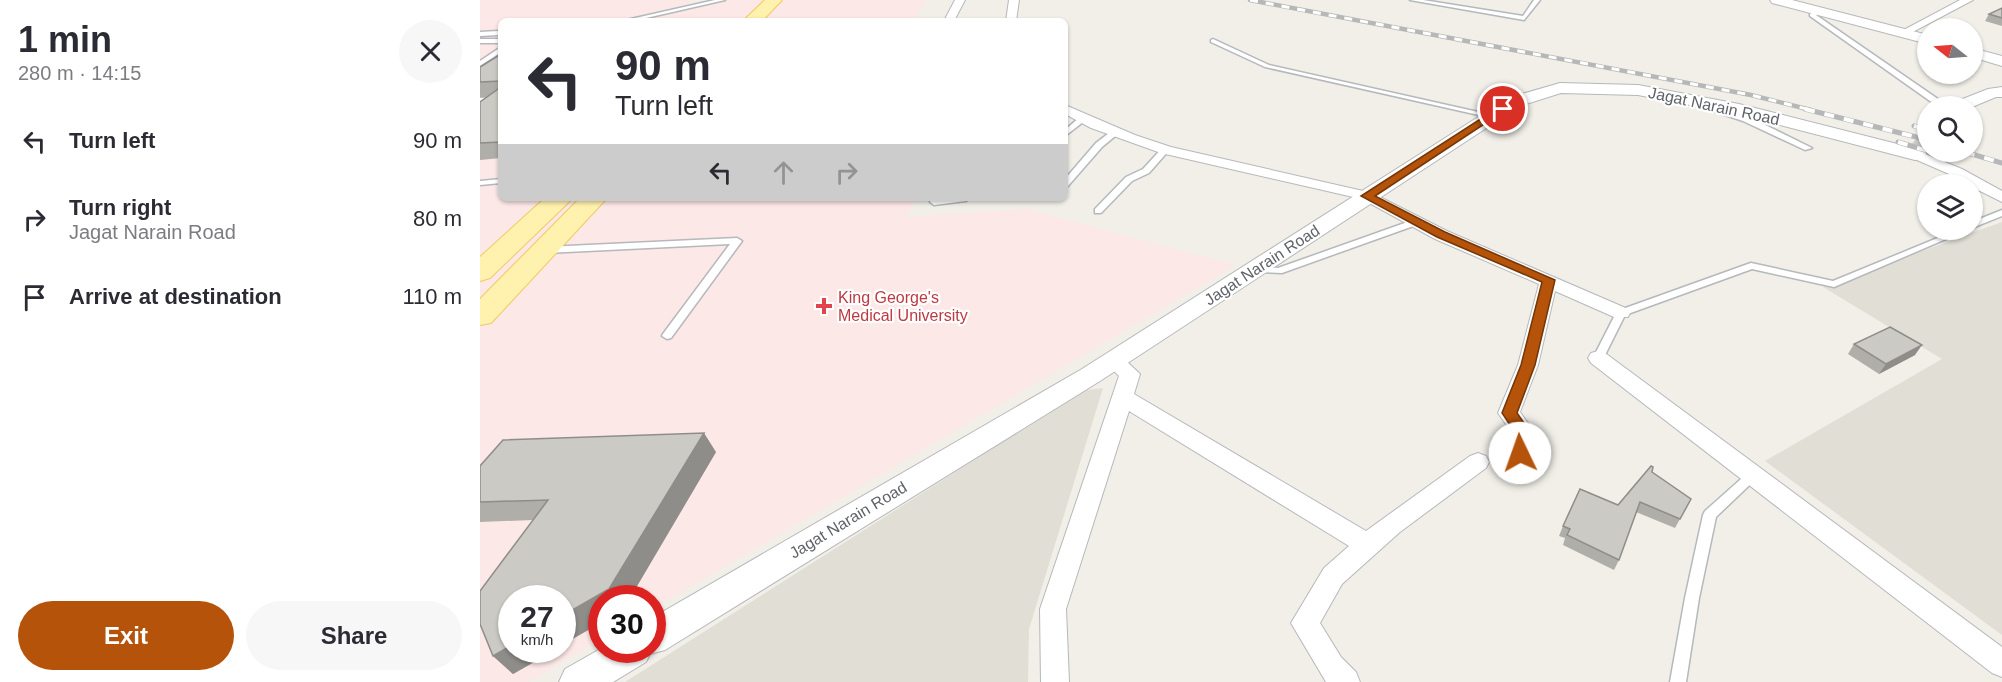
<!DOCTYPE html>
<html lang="en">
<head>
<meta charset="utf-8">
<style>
  :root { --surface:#fff; --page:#f7f7f7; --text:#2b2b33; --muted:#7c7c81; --accent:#b45309 }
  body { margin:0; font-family:Helvetica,sans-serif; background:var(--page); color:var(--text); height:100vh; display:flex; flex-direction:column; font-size:22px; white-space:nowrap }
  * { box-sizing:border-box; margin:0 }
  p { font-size:20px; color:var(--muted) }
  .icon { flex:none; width:33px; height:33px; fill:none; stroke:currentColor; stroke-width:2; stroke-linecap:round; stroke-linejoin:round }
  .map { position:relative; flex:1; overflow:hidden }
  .panel { display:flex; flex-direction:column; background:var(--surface); width:480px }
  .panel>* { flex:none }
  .top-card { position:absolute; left:18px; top:18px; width:570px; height:183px; border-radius:9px; box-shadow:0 2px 4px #0004; background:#fff; color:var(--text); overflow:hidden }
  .needle { width:39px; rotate:287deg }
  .fabs { position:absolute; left:1437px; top:18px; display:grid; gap:12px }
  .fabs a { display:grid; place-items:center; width:66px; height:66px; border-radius:50%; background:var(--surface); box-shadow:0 2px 4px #0004; font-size:30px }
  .speed { position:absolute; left:18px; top:585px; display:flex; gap:12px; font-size:30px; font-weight:700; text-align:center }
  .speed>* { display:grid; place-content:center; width:78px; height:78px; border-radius:50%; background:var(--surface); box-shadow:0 2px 4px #0004; line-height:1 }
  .speed small { font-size:15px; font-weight:400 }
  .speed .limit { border:9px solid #d22; background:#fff; color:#111 }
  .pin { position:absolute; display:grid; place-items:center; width:51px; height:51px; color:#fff; margin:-26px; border:3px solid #fff; border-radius:50%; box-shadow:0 2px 6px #0007 }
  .me { position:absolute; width:66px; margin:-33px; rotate:357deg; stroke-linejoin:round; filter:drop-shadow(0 0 4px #0008) }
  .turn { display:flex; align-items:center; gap:21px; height:126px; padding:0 18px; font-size:27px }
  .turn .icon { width:78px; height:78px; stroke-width:2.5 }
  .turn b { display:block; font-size:42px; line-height:51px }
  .lanes { display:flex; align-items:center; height:57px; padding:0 18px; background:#0003; justify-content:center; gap:30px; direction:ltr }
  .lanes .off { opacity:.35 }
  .round { display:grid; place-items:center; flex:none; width:63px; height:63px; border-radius:32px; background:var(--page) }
  .overview { display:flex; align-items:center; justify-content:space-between; height:102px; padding:0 18px }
  h1 { font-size:36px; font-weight:700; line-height:45px }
  .primary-button { display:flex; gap:12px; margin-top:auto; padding:12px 18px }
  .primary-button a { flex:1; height:69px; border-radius:36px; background:var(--accent); color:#fff; font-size:24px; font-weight:700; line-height:69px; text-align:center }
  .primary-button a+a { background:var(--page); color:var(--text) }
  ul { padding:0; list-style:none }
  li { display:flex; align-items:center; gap:18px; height:78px; padding:0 18px }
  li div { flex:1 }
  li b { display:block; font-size:22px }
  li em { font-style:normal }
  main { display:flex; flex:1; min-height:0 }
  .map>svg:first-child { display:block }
  .education { fill:#e1ded6 }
  .medical { fill:#fce8e6; fill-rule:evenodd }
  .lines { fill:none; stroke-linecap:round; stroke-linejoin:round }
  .tertiary-tunnel { stroke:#ccccc8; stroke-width:20; stroke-dasharray:20 10; stroke-linecap:butt }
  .service-casing { stroke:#b5b8bc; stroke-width:3 }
  .minor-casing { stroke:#b5b8bc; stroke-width:2 }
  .tertiary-casing { stroke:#b5b8bc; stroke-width:2 }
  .primary-casing { stroke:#f2c960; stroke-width:2 }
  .service { fill:#fff; fill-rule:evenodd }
  .minor { fill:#fff; fill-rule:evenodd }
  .tertiary { fill:#fff; fill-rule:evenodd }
  .primary { fill:#fff2af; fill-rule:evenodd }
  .rail-far1-casing { stroke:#b6b7b8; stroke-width:4.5 }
  .rail-casing { stroke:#b6b7b8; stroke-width:5 }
  .rail-far1 { stroke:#fff; stroke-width:3; stroke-dasharray:8; stroke-linecap:butt }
  .rail { stroke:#fff; stroke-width:4; stroke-dasharray:10; stroke-linecap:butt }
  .wall { fill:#afaea9 }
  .shaded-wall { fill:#8f8d8a }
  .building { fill:#cccac5; stroke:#8f8d8a; stroke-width:1.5 }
  .route { fill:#b45309; stroke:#753606; stroke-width:1.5 }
  .health-dot { fill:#e0444e; stroke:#fff; stroke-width:2 }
  .labels { text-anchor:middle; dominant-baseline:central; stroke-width:4.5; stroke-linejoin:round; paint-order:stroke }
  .street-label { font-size:16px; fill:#5f6368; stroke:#fff }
  .health-label { font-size:16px; fill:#be3a42; stroke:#fff; text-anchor:start }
</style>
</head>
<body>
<main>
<section class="panel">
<div class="overview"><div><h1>1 min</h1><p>280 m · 14:15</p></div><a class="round"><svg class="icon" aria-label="close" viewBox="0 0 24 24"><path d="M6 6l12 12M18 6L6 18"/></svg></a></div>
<ul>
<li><svg class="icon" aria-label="left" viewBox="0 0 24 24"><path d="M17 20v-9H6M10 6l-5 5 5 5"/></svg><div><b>Turn left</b></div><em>90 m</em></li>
<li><svg class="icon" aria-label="right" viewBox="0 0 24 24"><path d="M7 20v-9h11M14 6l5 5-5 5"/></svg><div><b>Turn right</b><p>Jagat Narain Road</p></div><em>80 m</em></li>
<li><svg class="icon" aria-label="arrive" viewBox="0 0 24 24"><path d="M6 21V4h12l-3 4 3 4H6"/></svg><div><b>Arrive at destination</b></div><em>110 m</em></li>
</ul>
<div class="primary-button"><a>Exit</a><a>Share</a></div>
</section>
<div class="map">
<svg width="1522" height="682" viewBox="0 0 1522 682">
  <rect width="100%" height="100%" fill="#f1efe8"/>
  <!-- education -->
  <path class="education" d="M1522,222V635L1285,461L1462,359L1343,287Z
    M623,388L549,629L548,682H145L592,398L607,390Z"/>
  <!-- medical -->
  <path class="medical" d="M0,0H208L212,3L224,0H447L433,21H21V198H437L427,217L546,209L756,265L173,609L172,598H122L121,639L48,682H0ZM32,598H82V650H32Z"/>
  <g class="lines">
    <!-- tertiary-tunnel -->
    <path class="tertiary-tunnel" d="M1438,152L1448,141"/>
    <!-- service casing -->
    <g class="service-casing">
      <path id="service" d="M235,0H245L153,21H142Z
        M930,0H943L1043,16L1054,0H1060L1044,20Z
        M1337,10L1342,11L1336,15L1468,106H1460L1450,101L1330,16V14Z
        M0,32L18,31L21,33L18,35L0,36Z
        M0,39H21V43H0Z
        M733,39L789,65L1016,116L1012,118L785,67L731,42V40Z
        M21,47V52L0,66V61Z
        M21,97V101L0,102V98Z
        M1220,103L1269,117L1332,148L1325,150L1263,121L1218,106V104Z
        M600,117L607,119L585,136V130Z
        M633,130L640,132L622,147L588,186H585V179L616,143Z
        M684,146L691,148L669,173L652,181L621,213H615V209L646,177L663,169Z
        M21,179V183L0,185V181Z
        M466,198H490L486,201L454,205L450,202L451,200Z
        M1522,210V216L1492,228V222Z
        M936,219L940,222L939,224L802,273L777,272L772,269L777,266L798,268Z
        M1477,230H1487L1354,287L1272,269L1145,315L1122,361H1114L1113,358L1137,311L1268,264L1271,263L1353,281Z
        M257,238L262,241L191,338L187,339L182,336L183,334L250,244L66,253L61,250L66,247Z
        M1274,469L1278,471L1280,474L1278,477L1236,517L1219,598L1206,682H1190L1205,598L1223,515L1225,511L1270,471Z"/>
    </g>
    <!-- minor casing -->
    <g class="minor-casing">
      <path id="minor" d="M475,0H485L474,21H464Z
        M529,0H539L536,21H526Z
        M1480,0H1493L1427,35L1423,36L1418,33Z
        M585,105L655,135L691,147L892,193L967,231L1148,309L1150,313L1148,317H1134L1075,291L1058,365L1040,412L1055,433L1047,459L1039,461L1031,459L1028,453L1033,434L1018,413L1038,365L1059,284L955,239L882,199L681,153L611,128L585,114Z
        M1435,150L1482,169L1522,191V202L1492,187V184L1430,157L1428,154L1430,151Z
        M1118,351L1125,353L1522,647V677L1512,673L1111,363L1108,358L1111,353Z
        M634,354L641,356L660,374L654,394L886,531L990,456L998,453L1006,456L1009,462L1006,468L920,532L862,584L840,623L861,657L876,672L880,682H846L811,623L844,568L869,546L649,411L586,609L589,682H561L560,609L639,376L624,361L627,356Z"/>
    </g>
    <!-- tertiary casing -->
    <g class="tertiary-casing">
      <path id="tertiary" d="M1290,0H1312L1448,35V44L1292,3Z
        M1492,48L1522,56V66L1492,57Z
        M1080,83L1158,85L1259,104L1433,148H1445L1447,152L1442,158L1435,160L1258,114L1158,95L1081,93L1040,106L620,381L185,650L170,654L166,662L133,682H79L85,669L122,648L172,650V618L602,369L1028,98Z
        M1522,87V97H1516L1492,107L1473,106L1475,102L1508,89Z"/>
    </g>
    <!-- primary casing -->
    <g class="primary-casing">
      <path id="primary" d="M285,0H302L282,21H263Z
        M65,198H93L10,278L0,281V257Z
        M100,198H127L11,323L0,325V299Z"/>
    </g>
    <!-- service -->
    <use href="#service" class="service"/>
    <!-- minor -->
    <use href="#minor" class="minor"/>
    <!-- tertiary -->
    <use href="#tertiary" class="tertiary"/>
    <!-- primary -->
    <use href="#primary" class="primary"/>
    <!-- rail-far1 casing -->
    <g class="rail-far1-casing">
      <path id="rail-far1" d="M770,0L1271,95L1331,110"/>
    </g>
    <!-- rail casing -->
    <g class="rail-casing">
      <path id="rail" d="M1325,109L1448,140
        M1434,126L1448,130
        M1418,142L1448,151
        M1449,152L1467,157
        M1485,152L1522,163"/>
    </g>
    <!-- rail-far1 -->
    <use href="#rail-far1" class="rail-far1"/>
    <!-- rail -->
    <use href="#rail" class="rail"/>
  </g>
  <!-- wall -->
  <path class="wall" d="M1522,8V26L1505,21L1509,14Z
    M21,54V158L0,160V102L8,97H0V67Z
    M1374,344L1435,355L1399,374L1368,354Z
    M236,452L150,598H122V622L82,645V598L32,650H75L33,674L13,656L53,520L0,522V466Z
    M1172,472L1211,499L1195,528L1156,512L1139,560L1134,570L1083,545L1085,538L1079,536L1083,526L1138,505Z"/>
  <!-- shaded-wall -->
  <path class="shaded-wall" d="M1442,345L1435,355L1399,374L1406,364Z
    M224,433L236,452L150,598H122V622L82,645V616Z
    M32,645V650H75L33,674L13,656Z"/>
  <!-- building -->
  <path class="building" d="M1522,8V18L1509,14Z
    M21,54V81L0,82V67Z
    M21,87V142L0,143V102Z
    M1410,327L1442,345L1406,364L1374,344Z
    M224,433L129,589L82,616V598H32V645L13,656L0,624V591L68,500L0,502V466L23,440Z
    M1171,466L1173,467L1172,472L1211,499L1200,519L1160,502L1139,560L1087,535L1090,529L1083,526L1100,489L1138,505Z"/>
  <!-- route -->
  <path class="route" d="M1019,107L1027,109L895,196L965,232L1075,280L1055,365L1037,413L1051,433L1045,458H1034L1032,453L1036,434L1022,413L1041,365L1062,282L957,237L881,196Z"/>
  <!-- markers -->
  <path class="health-dot" d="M341 297h6v6h6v6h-6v6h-6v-6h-6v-6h6z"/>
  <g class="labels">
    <!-- street labels -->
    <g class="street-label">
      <text transform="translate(1234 106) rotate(12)">Jagat Narain Road</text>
      <text transform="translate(782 265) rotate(-33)">Jagat Narain Road</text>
      <text transform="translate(368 520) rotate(-31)">Jagat Narain Road</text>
    </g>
    <!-- health labels -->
    <g class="health-label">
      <text x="358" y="297">King George's<tspan x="358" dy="18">Medical University</tspan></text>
    </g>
  </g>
</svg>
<div class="fabs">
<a><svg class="needle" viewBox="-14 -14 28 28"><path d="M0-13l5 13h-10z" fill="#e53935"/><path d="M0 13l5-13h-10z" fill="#7c7c81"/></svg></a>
<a><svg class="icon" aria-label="search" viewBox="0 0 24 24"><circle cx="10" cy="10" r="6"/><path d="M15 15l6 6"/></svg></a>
<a><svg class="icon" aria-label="layers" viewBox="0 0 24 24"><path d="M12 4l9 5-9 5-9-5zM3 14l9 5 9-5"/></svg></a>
</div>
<div class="speed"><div>27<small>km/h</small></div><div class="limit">30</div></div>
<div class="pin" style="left:1023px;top:109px;background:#d93025"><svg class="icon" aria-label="arrive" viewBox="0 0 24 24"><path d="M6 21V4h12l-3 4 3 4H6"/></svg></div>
<svg class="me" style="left:1040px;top:453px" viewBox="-20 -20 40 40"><circle r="19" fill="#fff"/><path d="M0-13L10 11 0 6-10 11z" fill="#b45309"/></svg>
<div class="top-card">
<div class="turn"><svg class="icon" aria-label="left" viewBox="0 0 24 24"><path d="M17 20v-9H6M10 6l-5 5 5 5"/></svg><div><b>90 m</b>Turn left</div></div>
<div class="lanes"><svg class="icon" aria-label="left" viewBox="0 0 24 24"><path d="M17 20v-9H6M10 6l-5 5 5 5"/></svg><svg class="icon off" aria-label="ahead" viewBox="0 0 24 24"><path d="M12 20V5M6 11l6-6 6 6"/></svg><svg class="icon off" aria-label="right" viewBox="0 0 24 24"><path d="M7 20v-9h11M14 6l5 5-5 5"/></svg></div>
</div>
</div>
</main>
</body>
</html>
